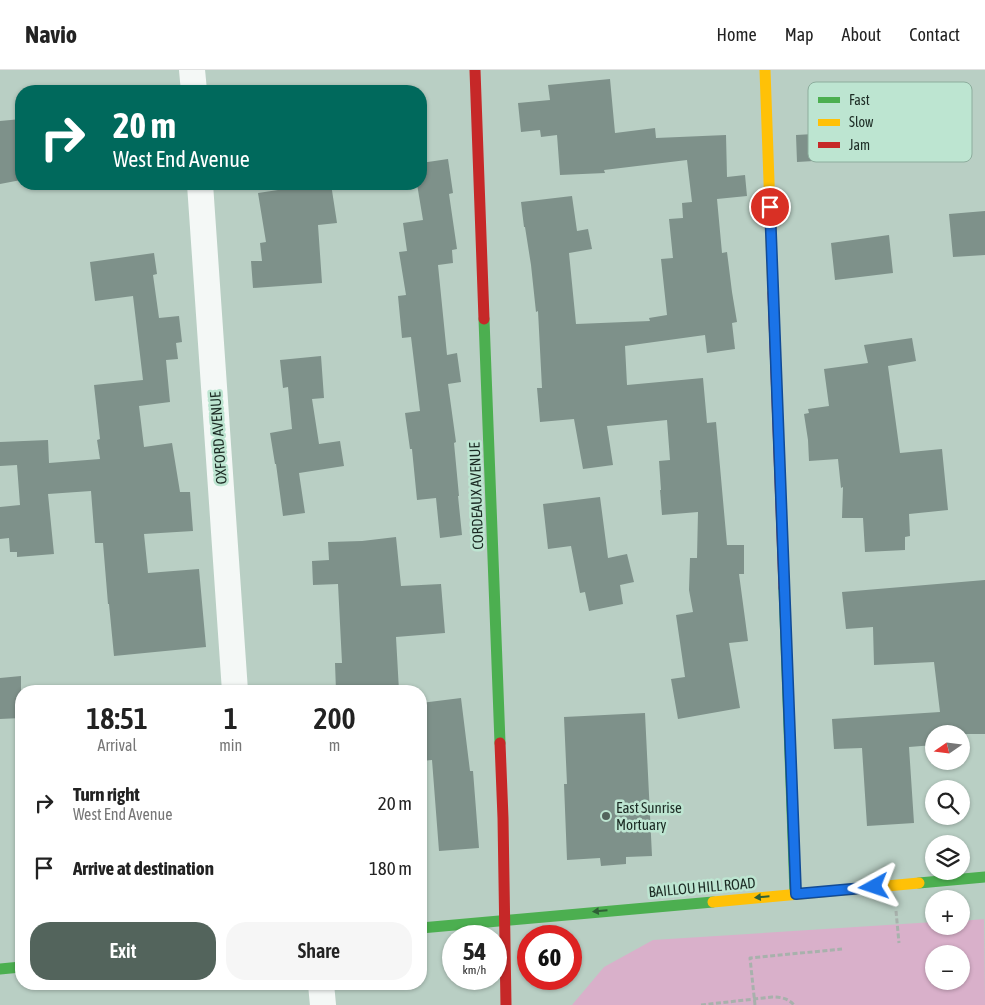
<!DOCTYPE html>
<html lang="en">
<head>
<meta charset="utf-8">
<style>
  :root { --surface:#fff; --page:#f6f6f6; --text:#222; --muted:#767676; --line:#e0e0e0; --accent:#53645c }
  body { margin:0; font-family:"Asap Condensed",sans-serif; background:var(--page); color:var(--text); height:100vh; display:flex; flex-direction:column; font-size:19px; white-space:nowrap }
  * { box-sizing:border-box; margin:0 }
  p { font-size:16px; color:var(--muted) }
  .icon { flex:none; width:28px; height:28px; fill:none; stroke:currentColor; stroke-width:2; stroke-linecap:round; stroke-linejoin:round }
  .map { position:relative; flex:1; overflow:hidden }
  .side { position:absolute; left:15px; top:615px; width:412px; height:305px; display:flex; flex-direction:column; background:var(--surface); border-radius:20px; box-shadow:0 1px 4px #0004 }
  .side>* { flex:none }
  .top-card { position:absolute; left:15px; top:15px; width:412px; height:105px; border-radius:20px; box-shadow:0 1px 4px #0004; background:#00695c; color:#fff; overflow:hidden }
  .needle { width:32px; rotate:256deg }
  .fabs { position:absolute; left:925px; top:655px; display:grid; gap:10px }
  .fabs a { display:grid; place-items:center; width:45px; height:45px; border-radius:50%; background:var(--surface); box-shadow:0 1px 4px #0004; font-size:25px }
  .speed { position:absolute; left:442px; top:855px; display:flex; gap:10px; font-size:25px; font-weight:700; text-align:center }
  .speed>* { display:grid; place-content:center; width:65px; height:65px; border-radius:50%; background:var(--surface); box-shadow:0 1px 4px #0004; line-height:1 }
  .speed small { font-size:12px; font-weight:400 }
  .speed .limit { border:8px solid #d22; background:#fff; color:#111 }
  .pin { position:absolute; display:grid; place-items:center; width:42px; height:42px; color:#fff; margin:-21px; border:2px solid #fff; border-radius:50%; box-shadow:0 1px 5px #0007 }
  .me { position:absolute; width:55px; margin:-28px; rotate:265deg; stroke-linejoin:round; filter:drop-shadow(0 0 4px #0008) }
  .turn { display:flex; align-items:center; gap:18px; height:105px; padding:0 15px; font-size:22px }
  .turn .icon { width:65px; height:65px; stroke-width:2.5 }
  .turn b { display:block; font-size:35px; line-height:42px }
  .eta { display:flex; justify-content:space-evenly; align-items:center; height:85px; text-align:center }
  .eta b { font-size:30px; font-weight:600; line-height:35px }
  .button { display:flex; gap:10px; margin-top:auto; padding:10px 15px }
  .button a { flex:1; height:58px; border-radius:20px; background:var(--accent); color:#fff; font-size:20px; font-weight:600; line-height:58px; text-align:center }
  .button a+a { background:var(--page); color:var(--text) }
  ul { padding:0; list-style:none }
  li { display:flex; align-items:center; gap:15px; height:65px; padding:0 15px }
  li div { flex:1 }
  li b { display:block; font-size:19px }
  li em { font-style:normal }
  header { display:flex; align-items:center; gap:30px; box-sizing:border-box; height:70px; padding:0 25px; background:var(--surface); border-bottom:1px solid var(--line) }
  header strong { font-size:24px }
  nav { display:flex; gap:28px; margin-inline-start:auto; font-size:18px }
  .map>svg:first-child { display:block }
  .green { fill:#d9b0ca; fill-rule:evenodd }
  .building { fill:#7e918a }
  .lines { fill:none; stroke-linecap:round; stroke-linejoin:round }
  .path { stroke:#a8b1ac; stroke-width:3; stroke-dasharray:5 2.5; stroke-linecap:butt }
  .street { stroke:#f4f8f6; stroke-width:26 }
  .fast { stroke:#4caf50; stroke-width:11 }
  .slow { stroke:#ffc107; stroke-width:11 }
  .jam { stroke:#c62828; stroke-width:11 }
  .oneway { fill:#2f6036 }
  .route-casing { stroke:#114b97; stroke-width:12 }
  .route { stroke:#1a73e8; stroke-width:9 }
  .poi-dot { fill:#53645c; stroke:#bde5d1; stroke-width:2 }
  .labels { text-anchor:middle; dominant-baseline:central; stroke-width:5; stroke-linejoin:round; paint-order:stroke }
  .street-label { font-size:15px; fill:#1c2b24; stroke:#bde5d1 }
  .poi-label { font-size:15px; fill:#1c2b24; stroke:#bde5d1; text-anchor:start }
  .key { fill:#bde5d1; stroke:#8dad9d; stroke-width:1 }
  .key-label { font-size:14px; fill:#1c2b24 }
</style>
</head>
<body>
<header>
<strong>Navio</strong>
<nav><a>Home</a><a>Map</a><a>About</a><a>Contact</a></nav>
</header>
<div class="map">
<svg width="985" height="935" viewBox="0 0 985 935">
  <rect width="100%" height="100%" fill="#b9cfc4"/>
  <!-- green -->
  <path class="green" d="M984,849L985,935H572L604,897L653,870L934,852V856H961V851ZM934,884H961V911H934Z"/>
  <!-- building -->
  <path class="building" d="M610,9L615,63L655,58L656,68L726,65L727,107L745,105L747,126L717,129L722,183L727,182L732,222L737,252L732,253L735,279L707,283L705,265L625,276L627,315L703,308L707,353L716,352L727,475H744V504H739L748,571L729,573L740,638L678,649L671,609L685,607L676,545L693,542L689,520L690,488H697L698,442L662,445L660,420H661L659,391L670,390L667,350L607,356L613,395L583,399L574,349L540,352L537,318H542L538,241L536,242L531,195L525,157H524L521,132L572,126L577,161L588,159L592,179L569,183L576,254L650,251L649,248L667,245L661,189L673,188L669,149L683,148L682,133L692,132L687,90L604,100L605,103L560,105L557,65L541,67L540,60L521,62L518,33L550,30L548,15Z
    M21,49V110L0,114V51Z
    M893,53L900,77L864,88L797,92L796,65L866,61Z
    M448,89L453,123L449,124L457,179L452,180L453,193L438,195L447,285L457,283L461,312L448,314L456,372L454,373L459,426H458L462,465L440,468L436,428L417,430L412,379H410L405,343L420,341L411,267L402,268L398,226L406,225L399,182L407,181L403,153L423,150L417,114H421V93Z
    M318,114H331L337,153L318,155L322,213L253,218L251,191H262L260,173L266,172L258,123Z
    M985,141V185L953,187L949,144Z
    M889,165L893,203L835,210L831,173Z
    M154,183L157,204L153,205L159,248L179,246L182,272L176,273L178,289L166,290L170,332L139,336L144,377L172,373L180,422H190L193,461L144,464L148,503L199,499L206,577L114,586L109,534H108L103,473H95L91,421L48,424L54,484L17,487V482H10L9,468L0,469V437L20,435L17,395L0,396V372L48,370L49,393L100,389L97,370L100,369L94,315L143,310L133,226L95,231L90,192Z
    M912,268L916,291L888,296L900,383L942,379L948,440L909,444L910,466L905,467V480L865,482L863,448H842L843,417L841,418L838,389L809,391L808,370L804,344L809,343L808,339L829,336L824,299L868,293L864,275Z
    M321,286L324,328L312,329L319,374L340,371L344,396L299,403L305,443L283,446L276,394H275L270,363L292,359L288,317L283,318L280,290Z
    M600,427L608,488L627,484L634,512L620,515L623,534L589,541L585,522L580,523L571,476L548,479L543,434Z
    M396,467L401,516L441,514L445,563L396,567L399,621H336L335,593H342L338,514L313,515L312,491L329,490L328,472L362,471Z
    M985,510V664H934V675L909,677L914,753L867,756L862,678L834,679L832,649L940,642L934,592L874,595L873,557L846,559L842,522Z
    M21,606V648L0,649V608Z
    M461,628L470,701H473L479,778L439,781L432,690L421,691V633Z
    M645,643L652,786L626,787V794L601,796L600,788L567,790L564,714H567L564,647Z"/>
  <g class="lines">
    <!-- path -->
    <path class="path" d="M896,841L899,873
      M701,935L772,927C780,927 788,928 794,935
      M755,935L750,888L842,879"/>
    <!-- street -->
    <path class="street" d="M192,0L194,21
      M200,114L235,621
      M321,914L323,935"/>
    <!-- fast -->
    <path class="fast" d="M484,249L500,673
      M784,518L795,824
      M919,813L985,807
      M421,858L713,832
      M0,899L21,897"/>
    <!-- slow -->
    <path class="slow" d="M765,0L773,223
      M713,832L919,813"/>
    <!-- jam -->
    <path class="jam" d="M475,0L484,249
      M773,223L784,518
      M500,673L503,748L506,935"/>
  </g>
  <!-- one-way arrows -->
  <defs><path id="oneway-solid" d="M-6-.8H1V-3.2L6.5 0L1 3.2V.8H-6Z" transform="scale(1.25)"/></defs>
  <g class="oneway">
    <use href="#oneway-solid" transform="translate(762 827) rotate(175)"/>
    <use href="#oneway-solid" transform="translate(600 841) rotate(175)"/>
  </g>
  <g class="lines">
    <!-- route casing -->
    <g class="route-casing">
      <path id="route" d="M770,137L796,824L874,817"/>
    </g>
    <!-- route -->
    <use href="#route" class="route"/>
  </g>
  <!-- markers -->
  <circle class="poi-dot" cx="606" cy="746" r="5"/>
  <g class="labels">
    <!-- street labels -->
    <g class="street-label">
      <text transform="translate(218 368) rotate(-94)">OXFORD AVENUE</text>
      <text transform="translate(476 426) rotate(-92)">CORDEAUX AVENUE</text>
      <text transform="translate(702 817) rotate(-5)">BAILLOU HILL ROAD</text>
    </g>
    <!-- poi labels -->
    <g class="poi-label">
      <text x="616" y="737">East Sunrise<tspan x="616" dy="17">Mortuary</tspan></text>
    </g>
  </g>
  <!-- legend -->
  <rect x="808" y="12" width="164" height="80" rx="8" class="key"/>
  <rect x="818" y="27" width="22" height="6" fill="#4caf50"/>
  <rect x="818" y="49" width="22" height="7" fill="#ffc107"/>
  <rect x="818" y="72" width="22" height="6" fill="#c62828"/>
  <g class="key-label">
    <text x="849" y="35">Fast</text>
    <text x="849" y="57">Slow</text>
    <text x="849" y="80">Jam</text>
  </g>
</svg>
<div class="fabs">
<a><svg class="needle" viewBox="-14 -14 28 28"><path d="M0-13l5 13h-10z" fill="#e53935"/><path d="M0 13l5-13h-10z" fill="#767676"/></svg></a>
<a><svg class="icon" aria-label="search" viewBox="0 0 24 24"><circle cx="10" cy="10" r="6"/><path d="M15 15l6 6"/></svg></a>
<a><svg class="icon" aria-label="layers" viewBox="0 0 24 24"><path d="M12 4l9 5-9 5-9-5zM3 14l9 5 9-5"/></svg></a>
<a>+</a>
<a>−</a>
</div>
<div class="speed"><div>54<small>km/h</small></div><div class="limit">60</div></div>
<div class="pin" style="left:770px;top:137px;background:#d93025"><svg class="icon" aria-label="arrive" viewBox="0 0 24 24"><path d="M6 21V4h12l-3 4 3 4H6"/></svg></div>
<svg class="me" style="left:874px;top:817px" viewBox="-20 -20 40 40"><path d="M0-17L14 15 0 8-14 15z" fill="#1a73e8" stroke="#fff" stroke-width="4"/></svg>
<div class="top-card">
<div class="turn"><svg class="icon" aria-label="right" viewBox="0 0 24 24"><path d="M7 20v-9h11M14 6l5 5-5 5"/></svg><div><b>20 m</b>West End Avenue</div></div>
</div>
<section class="side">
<div class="eta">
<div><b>18:51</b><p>Arrival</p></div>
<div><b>1</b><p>min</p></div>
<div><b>200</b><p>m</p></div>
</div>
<ul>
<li><svg class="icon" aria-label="right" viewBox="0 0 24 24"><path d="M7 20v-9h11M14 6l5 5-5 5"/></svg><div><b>Turn right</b><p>West End Avenue</p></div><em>20 m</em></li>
<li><svg class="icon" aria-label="arrive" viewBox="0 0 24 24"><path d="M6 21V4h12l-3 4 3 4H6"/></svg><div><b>Arrive at destination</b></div><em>180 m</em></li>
</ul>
<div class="button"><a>Exit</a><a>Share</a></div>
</section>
</div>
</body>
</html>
